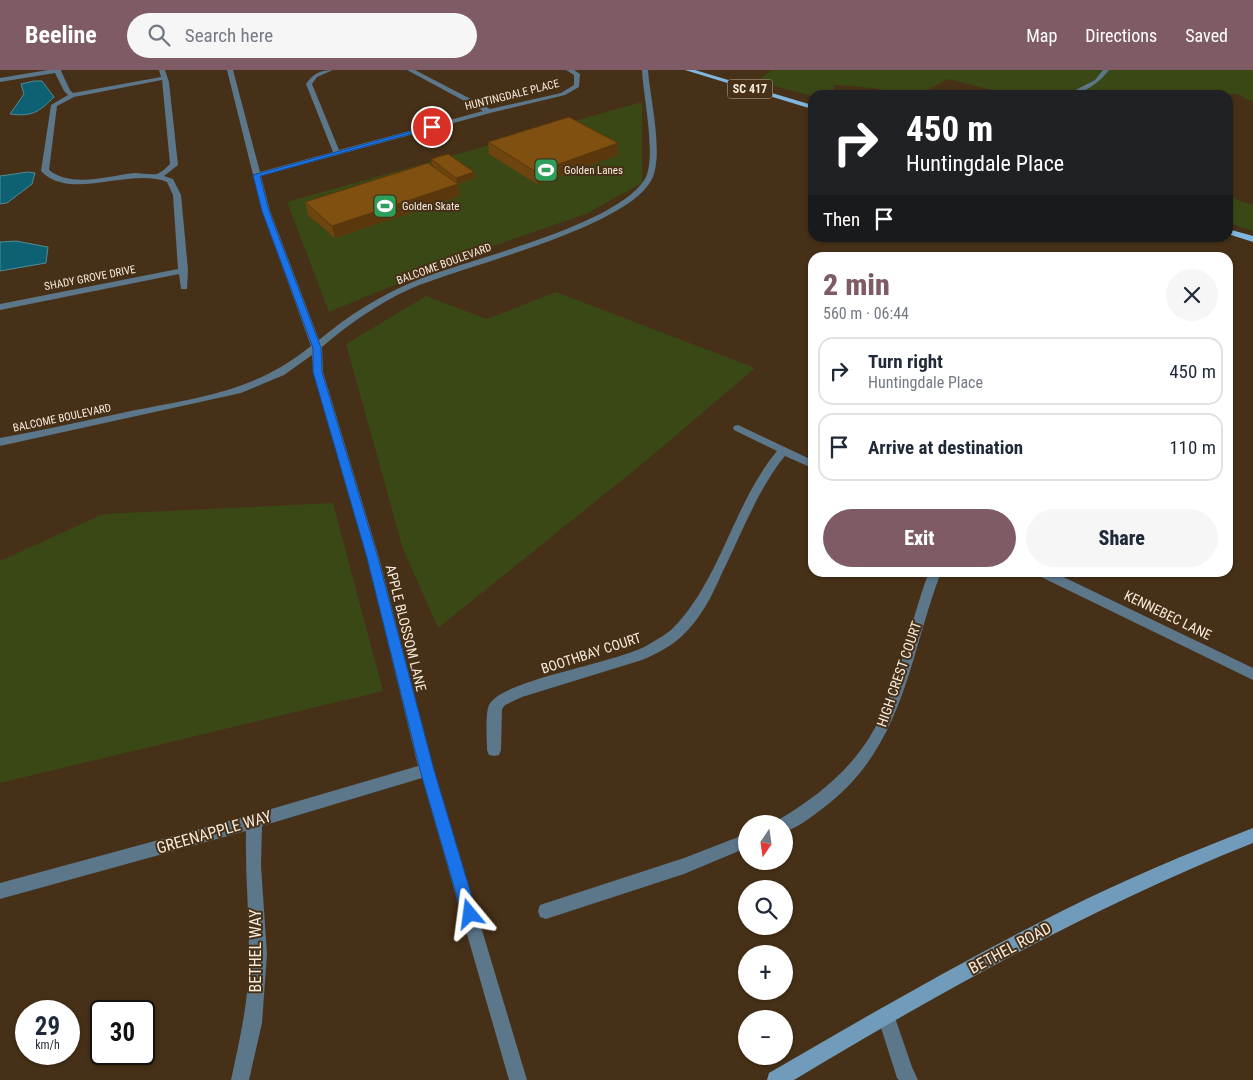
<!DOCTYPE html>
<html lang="en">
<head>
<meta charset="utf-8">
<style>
  :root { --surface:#fff; --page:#f6f6f7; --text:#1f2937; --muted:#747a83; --line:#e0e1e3; --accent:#7f5c65 }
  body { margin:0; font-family:"Roboto Condensed",sans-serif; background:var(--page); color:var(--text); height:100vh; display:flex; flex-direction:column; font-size:19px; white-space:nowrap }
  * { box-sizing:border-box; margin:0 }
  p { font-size:16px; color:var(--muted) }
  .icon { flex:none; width:28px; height:28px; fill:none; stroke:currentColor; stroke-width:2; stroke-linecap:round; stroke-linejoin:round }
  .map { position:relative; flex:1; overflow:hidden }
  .details { position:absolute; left:808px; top:182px; width:425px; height:325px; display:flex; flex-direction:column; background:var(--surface); border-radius:15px; box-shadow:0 1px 4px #0004 }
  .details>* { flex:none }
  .banner { position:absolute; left:808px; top:20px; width:425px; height:152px; border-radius:15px; box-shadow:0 1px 4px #0004; background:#202124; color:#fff; overflow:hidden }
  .needle { width:32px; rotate:193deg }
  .fabs { position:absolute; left:738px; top:745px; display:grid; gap:10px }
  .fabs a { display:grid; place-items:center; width:55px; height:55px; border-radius:50%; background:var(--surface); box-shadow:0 1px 4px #0004; font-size:25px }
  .speed { position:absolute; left:15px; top:930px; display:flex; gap:10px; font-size:25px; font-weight:700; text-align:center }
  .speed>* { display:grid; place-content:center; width:65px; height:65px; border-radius:50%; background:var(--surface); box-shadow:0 1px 4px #0004; line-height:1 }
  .speed small { font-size:12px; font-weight:400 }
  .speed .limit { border:2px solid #111; border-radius:8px; background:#fff; color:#111 }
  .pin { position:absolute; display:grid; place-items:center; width:42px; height:42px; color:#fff; margin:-21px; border:2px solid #fff; border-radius:50%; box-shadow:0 1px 5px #0007 }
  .me { position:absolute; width:55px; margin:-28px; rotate:344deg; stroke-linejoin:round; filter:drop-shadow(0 0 4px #0008) }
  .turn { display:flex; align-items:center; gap:18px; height:105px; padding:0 15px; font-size:22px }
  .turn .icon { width:65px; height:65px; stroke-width:2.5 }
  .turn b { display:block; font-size:35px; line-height:42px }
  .then { display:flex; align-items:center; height:48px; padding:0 15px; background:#0003; gap:10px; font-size:19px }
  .round { display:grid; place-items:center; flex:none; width:52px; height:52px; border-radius:26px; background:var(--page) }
  .headline { display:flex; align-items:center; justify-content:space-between; height:85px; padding:0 15px }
  h1 { font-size:30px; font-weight:800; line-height:38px; color:var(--accent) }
  .cta { display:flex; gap:10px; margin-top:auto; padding:10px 15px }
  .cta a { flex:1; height:58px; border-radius:30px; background:var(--accent); color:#fff; font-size:20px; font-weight:800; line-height:58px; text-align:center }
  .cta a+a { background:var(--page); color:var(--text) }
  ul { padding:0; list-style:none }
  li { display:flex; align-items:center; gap:15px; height:68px; margin:0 10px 8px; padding:0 5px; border:2px solid var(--line); border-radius:15px }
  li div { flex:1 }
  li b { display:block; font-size:19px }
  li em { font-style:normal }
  header { display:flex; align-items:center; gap:30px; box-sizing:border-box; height:70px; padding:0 25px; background:var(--accent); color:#fff }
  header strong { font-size:24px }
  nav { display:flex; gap:28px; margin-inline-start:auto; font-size:18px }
  .search { width:350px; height:45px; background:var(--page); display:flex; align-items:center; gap:12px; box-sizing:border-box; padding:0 18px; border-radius:28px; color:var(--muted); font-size:19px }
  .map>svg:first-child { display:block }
  .green { fill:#3a4815 }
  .water { fill:#0d6173; stroke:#548a92 }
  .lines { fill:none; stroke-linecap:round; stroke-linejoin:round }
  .street { fill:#5c768a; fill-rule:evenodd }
  .secondary { fill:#709bba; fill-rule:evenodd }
  .primary { fill:#7fb7df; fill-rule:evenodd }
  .wall { fill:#6e450f }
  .shaded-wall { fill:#5a380c }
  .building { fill:#805011; stroke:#5a380c }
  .route { fill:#1a73e8; stroke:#114b97 }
  .labels { text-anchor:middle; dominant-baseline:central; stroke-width:4; stroke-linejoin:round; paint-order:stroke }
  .far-street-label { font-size:11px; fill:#f8eadc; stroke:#463017 }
  .far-poi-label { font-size:11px; fill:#f8eadc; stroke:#463017; text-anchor:start }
  .shield { fill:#463017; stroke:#c3b2a1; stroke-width:1 }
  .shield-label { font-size:12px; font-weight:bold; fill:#f8eadc }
  .street-label { font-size:14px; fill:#f8eadc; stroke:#463017 }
  .near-street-label { font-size:16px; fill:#f8eadc; stroke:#463017 }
</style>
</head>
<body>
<header>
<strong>Beeline</strong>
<div class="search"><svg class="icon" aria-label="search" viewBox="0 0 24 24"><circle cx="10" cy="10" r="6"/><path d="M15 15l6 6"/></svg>Search here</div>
<nav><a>Map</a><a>Directions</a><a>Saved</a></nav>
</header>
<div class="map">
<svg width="1253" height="1010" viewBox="0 0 1253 1010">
  <rect width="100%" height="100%" fill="#463017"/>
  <!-- green -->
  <path class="green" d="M772,0H1253V32L1237,24L1012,25L948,9L919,25H907L874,18L835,15L832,25L812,26L756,11Z
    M642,32V113L586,144L464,186L329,242L287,132Z
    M1228,124L1242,132L1253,134V161L1228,153Z
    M556,222L755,298L647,390L438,558L403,479L346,274L426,226L487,249Z
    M333,433L383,621L0,713V491L103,444Z"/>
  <!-- water -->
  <path class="water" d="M34,11H42L54,27C39,42 32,47 10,44L24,24L21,14Z
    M28,102L35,103L32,114L7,133L0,134V106Z
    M16,171L48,177L46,193L0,201V172Z"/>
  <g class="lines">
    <!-- street -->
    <path class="street" d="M48,0H62L61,1L70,20L73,23L161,7L159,0H165L169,12L178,95L164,106L173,109L181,125L188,200L187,219H181L179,204L0,240V234L178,199L173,125L167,112C130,97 70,132 41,101L51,35L68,25L64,21L55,3L0,12V8ZM162,10L170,94C167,97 162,102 157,104C152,105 141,103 134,103C108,106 71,118 49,100L57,36L74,27Z
      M227,0H233L260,102L333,82L306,14C313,4 320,0 333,0L317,7L312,14L339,80L483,41L407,0H415L490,39L561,23L574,15V5L566,0H574L580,4L579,17L565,25L490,43L261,106L270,141L319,270C349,245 379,226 415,211C468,189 616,156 645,109C657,88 643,25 642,0H648C650,28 664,84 652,109C628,158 463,196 410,219C377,234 349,254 322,277L323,302L379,488L434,700L527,1010H509L422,708L262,756L261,796L267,884L262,953L249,1010H231C240,968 250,926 249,882C249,842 245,801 246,761L0,829V813L254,744L418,696L367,488L313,302L312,285L284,305L241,323L0,376V368C44,360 87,350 131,341C200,327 254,322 311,276L262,141Z
      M1103,0H1109C1099,13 1083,25 1066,25L1095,10Z
      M738,355L812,390V398L785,386C760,415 740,467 722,503C712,526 700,550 681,567C670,577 656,584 642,590L522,627L505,635L502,639L501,680L499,685L494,686L489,685L487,680C487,669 485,644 489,635C501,609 622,593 651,573C658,569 667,564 673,558C720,511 734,432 777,381L734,360L733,358L734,356Z
      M929,502H941C908,590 904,678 822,739C811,747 798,758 784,762V754H777L778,750C814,729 846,704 869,668C900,619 908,556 929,502Z
      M1035,502H1053L1253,598V610L1037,505Z
      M746,764V778L684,804L546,849L540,847L538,841L540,835L546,833L684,788Z
      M886,936L892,939L912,997L918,1010H899L897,1008L877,945L880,939Z"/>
    <!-- secondary -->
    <path class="secondary" d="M1253,758V773C1092,837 942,921 794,1010H767L769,1003C865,947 962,891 1062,841C1124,810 1188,783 1253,758Z"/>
    <!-- primary -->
    <path class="primary" d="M685,0H695L812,35V39Z
      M1228,159L1253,166V172L1228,164Z"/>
  </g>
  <!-- wall -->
  <path class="wall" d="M488,72L618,85L537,114L489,84Z
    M431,89L474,102L475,108L458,114L460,126L335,168L308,145L305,132L454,112L432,95Z"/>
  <!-- shaded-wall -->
  <path class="shaded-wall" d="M618,73V85L537,114L536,102Z
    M474,102L475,108L457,114L456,108Z
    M458,114L460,126L335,168L332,156Z"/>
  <!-- building -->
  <path class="building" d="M569,47L618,73L536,102L488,72Z
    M448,84L474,102L456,108L431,89Z
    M428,93L458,114L332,156L305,132Z"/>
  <!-- route -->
  <path class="route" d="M430,56L435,57L260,106L269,141L321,278L322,302L378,488L434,700L477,844L475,849L470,852L464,849L462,844L420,700L367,488L313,302V278L262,141L253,105Z"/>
  <!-- icons -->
  <defs>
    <g id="stadium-square" transform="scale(1.25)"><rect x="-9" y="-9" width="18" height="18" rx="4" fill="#2e9e5b" stroke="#463017"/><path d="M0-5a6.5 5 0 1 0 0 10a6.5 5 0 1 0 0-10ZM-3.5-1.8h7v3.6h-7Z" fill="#fff"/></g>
  </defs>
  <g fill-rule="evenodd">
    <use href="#stadium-square" x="546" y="100"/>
    <use href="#stadium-square" x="385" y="136"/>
  </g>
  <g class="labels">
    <!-- far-street labels -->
    <g class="far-street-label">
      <text transform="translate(512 25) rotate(-14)">HUNTINGDALE PLACE</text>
      <text transform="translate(444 194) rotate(-20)">BALCOME BOULEVARD</text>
      <text transform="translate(90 208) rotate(-11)">SHADY GROVE DRIVE</text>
      <text transform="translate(62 348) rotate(-12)">BALCOME BOULEVARD</text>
    </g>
    <!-- far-poi labels -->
    <g class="far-poi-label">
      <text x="564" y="100">Golden Lanes</text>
      <text x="402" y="136">Golden Skate</text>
    </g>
    <!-- shield labels -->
    <rect class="shield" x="727.5" y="9.5" width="45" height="19" rx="4"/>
    <g class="shield-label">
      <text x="750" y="19">SC 417</text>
    </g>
    <!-- street labels -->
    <g class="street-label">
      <text transform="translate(1168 545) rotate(26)">KENNEBEC LANE</text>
      <text transform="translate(406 558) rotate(76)">APPLE BLOSSOM LANE</text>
      <text transform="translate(591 583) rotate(-18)">BOOTHBAY COURT</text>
      <text transform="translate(899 604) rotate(-71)">HIGH CREST COURT</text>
    </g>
    <!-- near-street labels -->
    <g class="near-street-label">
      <text transform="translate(214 762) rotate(-16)">GREENAPPLE WAY</text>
      <text transform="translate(1010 878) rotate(-28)">BETHEL ROAD</text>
      <text transform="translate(255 881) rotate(-90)">BETHEL WAY</text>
    </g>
  </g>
</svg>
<div class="fabs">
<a><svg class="needle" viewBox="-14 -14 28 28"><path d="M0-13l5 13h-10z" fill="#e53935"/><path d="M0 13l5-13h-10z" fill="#747a83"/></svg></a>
<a><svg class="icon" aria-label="search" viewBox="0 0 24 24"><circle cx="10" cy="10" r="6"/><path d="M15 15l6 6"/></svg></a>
<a>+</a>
<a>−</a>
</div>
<div class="speed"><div>29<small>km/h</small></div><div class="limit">30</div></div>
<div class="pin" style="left:432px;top:57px;background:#d93025"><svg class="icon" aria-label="arrive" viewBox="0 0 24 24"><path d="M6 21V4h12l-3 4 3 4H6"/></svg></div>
<svg class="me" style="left:470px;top:844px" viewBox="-20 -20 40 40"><path d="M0-17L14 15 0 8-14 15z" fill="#1a73e8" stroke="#fff" stroke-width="4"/></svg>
<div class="banner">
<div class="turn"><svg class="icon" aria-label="right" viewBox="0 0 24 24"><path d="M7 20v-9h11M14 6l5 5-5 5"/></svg><div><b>450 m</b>Huntingdale Place</div></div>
<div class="then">Then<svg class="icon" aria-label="arrive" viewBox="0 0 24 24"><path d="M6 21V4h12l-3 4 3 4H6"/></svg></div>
</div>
<section class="details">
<div class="headline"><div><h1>2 min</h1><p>560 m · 06:44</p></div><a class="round"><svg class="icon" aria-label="close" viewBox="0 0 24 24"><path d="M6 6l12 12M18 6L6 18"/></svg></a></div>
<ul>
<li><svg class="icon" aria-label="right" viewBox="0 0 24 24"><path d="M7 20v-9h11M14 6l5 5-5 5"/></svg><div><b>Turn right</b><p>Huntingdale Place</p></div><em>450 m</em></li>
<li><svg class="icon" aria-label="arrive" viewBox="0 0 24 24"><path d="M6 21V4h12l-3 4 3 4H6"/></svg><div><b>Arrive at destination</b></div><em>110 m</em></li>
</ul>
<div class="cta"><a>Exit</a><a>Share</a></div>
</section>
</div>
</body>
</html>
